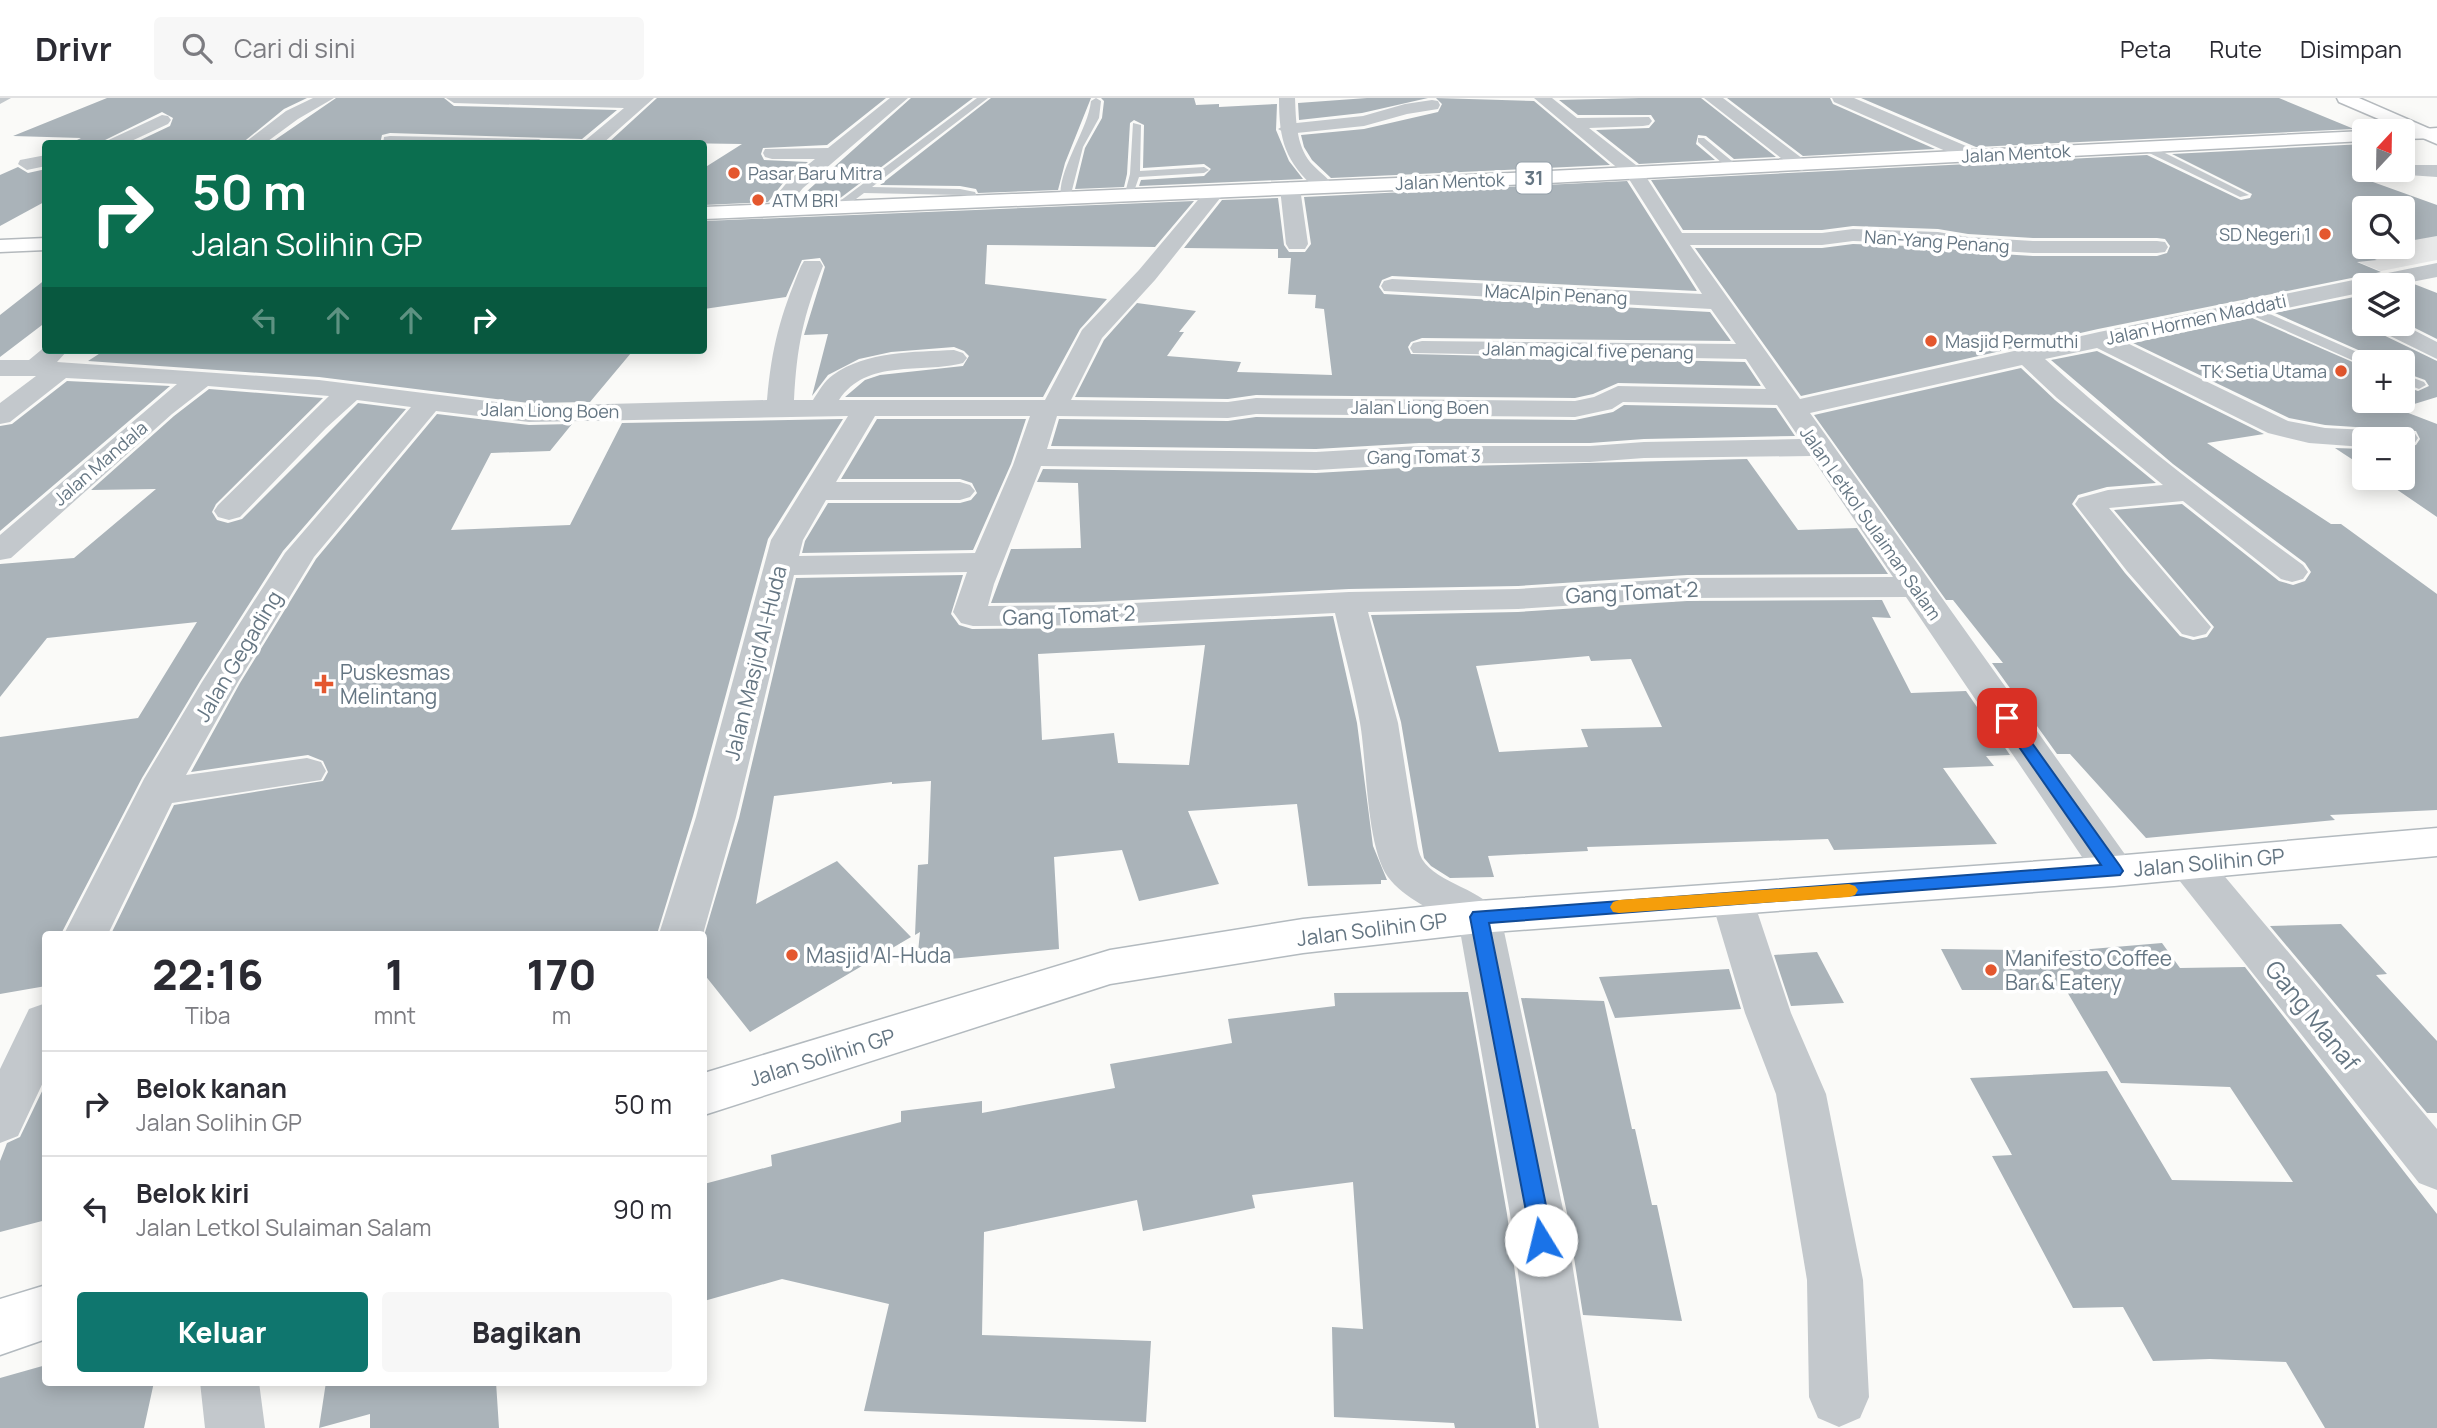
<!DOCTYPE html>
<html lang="id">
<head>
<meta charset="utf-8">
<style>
  :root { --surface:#fff; --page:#f7f7f7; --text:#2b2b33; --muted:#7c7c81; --line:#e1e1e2; --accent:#0f766e }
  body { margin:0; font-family:Manrope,sans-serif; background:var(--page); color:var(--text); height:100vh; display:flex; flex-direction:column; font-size:26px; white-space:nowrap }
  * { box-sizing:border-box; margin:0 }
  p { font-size:23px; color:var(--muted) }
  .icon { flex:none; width:38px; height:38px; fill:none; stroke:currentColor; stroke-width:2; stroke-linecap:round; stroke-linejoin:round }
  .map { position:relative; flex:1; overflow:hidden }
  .details { position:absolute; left:42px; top:833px; width:665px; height:455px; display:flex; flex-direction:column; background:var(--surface); border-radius:7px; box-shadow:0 4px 18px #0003 }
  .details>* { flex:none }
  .guide { position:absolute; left:42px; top:42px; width:665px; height:214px; border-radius:7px; box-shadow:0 4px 18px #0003; background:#0b6e4f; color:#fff; overflow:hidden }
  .needle { width:46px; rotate:22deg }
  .tools { position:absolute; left:2352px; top:21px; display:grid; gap:14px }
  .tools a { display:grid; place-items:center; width:63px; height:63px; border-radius:7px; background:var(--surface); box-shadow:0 4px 18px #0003; font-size:35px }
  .pin { position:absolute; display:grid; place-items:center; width:60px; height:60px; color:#fff; margin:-30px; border-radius:14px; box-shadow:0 4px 10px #0006 }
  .me { position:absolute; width:77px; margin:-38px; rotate:351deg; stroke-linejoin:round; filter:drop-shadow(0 0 5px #0008) }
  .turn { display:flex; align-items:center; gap:24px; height:147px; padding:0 35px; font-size:32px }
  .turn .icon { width:91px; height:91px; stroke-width:2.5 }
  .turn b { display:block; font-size:49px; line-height:60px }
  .lanes { display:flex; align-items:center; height:66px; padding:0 35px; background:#0003; justify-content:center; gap:35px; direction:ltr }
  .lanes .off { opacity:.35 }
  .eta { display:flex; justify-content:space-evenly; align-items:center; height:119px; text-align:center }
  .eta b { font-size:42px; font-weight:800; line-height:49px }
  .action { display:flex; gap:14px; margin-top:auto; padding:14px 35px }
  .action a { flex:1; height:80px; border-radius:7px; background:var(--accent); color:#fff; font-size:28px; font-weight:800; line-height:80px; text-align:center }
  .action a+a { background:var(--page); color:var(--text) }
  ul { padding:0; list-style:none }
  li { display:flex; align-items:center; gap:21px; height:105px; padding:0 35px; border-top:2px solid var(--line) }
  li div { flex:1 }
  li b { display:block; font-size:26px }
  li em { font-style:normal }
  header { display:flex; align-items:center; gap:42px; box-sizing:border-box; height:98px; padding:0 35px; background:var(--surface); border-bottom:2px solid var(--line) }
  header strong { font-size:33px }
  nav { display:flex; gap:38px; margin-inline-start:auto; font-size:24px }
  .search { width:490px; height:63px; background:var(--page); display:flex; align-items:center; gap:18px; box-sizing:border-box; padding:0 24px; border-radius:7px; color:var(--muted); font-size:26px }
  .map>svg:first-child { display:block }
  .built { fill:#e8e9e9; fill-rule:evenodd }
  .building { fill:#aab3b9; fill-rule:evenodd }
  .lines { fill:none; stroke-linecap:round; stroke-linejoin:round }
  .secondary-casing { stroke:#b3babf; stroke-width:3 }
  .primary-casing { stroke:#b5babe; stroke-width:3 }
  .trunk-casing { stroke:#b4b9bd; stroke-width:3 }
  .service { fill:#c3c8cc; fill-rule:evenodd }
  .minor { fill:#c3c8cc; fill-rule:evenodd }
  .tertiary { fill:#c3c8cc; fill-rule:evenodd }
  .secondary { fill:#fff; fill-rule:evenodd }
  .primary { fill:#fff; fill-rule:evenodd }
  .trunk { fill:#fff; fill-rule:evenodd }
  .route { fill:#1a73e8; stroke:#114b97; stroke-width:2 }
  .slow { fill:#f59e0b }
  .poi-dot { fill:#e4572e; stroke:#fff; stroke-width:2.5 }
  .labels { text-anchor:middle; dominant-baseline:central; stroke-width:7; stroke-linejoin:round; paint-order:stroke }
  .far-street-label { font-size:18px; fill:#657683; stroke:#fff }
  .far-poi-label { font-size:18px; fill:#657683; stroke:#fff; text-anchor:start }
  .shield { fill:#fff; stroke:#939fa8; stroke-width:2 }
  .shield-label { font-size:19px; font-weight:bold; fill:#657683 }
  .street-label { font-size:21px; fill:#657683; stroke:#fff }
  .poi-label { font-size:21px; fill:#657683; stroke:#fff; text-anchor:start }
  .near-street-label { font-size:24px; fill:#657683; stroke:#fff }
</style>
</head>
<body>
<header>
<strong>Drivr</strong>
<div class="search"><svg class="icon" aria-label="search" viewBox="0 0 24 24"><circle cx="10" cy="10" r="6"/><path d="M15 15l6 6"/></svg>Cari di sini</div>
<nav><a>Peta</a><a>Rute</a><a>Disimpan</a></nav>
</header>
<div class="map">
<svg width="2437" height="1330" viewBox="0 0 2437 1330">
  <rect width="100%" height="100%" fill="#fafaf8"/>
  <!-- built -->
  <path class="built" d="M2389,103L2437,120V162L2381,173L2254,123ZM2364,110H2403V149H2364Z"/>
  <!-- building -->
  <path class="building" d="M107,0H307L284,11L241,46H132L170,28L173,20L162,14L97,46H69L81,40L13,38Z
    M336,0H444L454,8L617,12L582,41L390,35L382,37L380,46H269Z
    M657,0H886L827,47L763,50L761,56L764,62L808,64L787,80L768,104L704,107V70L742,46L609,44Z
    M911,0H973L839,101L796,103Z
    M991,0H1091L1065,65L1058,92L978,95L976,91L960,88L880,87Z
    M1101,0H1194L1196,7L1219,6V9L1277,6L1276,32L1289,63L1303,81L1139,88L1141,82L1204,78L1211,71L1204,66L1143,70L1144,27L1134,22L1130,25L1127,76L1124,89L1075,91L1085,50L1102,20L1104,3Z
    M1367,0H1428L1362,15L1299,22L1298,5Z
    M1436,0L1534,3L1610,67L1331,80L1312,62L1304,49L1301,37L1364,31L1438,14L1442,6Z
    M1639,0H1701L1776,59L1734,61L1706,38L1698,37L1696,46L1715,62L1639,66L1596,32L1649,30L1655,23L1651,17H1578L1559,2Z
    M1727,0H1830L1833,6L1935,51L1803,58Z
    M1861,0H2279L2354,31L1976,49Z
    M2364,46V72H2403V68L2406,78L2359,79L2437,107V138L2403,144V110H2364V149H2376L2354,153L2377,162L2357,164L2381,174L2098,231L1801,298L1695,150H1822L1853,146L1938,149L1968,154L2033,158H2157L2167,155L2170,148L2165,141L2157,140H2033L1968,136L1938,131L1853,128L1822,132H1683L1651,82L2147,57L2241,102L2250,100L2252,96L2172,56Z
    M18,69L28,75L46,71V103L0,128V77Z
    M1627,83L1697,193L1392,178L1382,182L1379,189L1384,196L1710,214L1731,243L1422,240L1411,244L1408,249L1411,256L1745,264L1761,288L1618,285L1593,296L1575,300L1256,297L1228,301L1075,299L1104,242L1137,205L1196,213L1179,234H1184L1167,258L1241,264L1237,274L1332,277L1324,211L1315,210L1316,197L1288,196L1291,160H1278V151L1184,150L1222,102L1278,100L1284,147L1289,154H1305L1311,146L1304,99Z
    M1194,103L1155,149L987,147L985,186L1107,201L1080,231L1043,299H845L865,282L880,277L963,268L969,258L964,253L954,249L891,254L859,261L828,277L812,298L828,236L804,237L825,169L820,160L802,162L786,199L704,211V123Z
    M46,181V224L0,259V217Z
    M2414,186L2437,195V241L2403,224V188Z
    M2364,197V226H2369L2375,233L2437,263V299L2398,311L2437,326V419L2380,380H2403V350L2416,347L2420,341L2416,333L2325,327L2289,320L2133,245L2252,220L2364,269V303H2403V288L2418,293L2429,288L2425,282L2403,274V264H2378L2374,259L2275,215Z
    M105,252H513L631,255L590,304L529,305L319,279L88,263Z
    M2097,253L2264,336L2207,345L2331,426H2341L2437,496V712L2330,717L2335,722L2146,740L2070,656H2057L1992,565H2003L1953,502H1946L1814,317L2021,270L2055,302L2156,385L2107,389L2078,397L2072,406L2125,475L2180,538L2193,542L2207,539L2214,529L2114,412L2182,406L2279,483L2293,487L2305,483L2311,474L2305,465L2173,366L2051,262Z
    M67,283L170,288L0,433V328L12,326Z
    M209,291L323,300L216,406L212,414L217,422L228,425L242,421L358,305L406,311L283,453L200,583L142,680L61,836H46V888L0,896V639L138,620L197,524L47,540L0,599V466L74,460L156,391L91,392L174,318Z
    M1624,307L1776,310L1795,338L1644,341L1590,345H1419L1316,351L1051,348L1059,321L1228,323L1256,319L1575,322L1613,314Z
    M437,316L529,327L572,326L550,353L491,355L451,432L570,427L622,325L843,321L768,441L693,718L657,836H111L174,707L323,683L328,674L323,663L308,657L191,674L240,585L316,461Z
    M877,321H1026L1011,366L973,452L802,455L805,443L828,405H960L971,402L977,395L972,385L960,381H841Z
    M2335,350L2364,351V369L2344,356Z
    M1747,361L1798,432L1857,430L1888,476L1687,477L1518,488L1349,491L1093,504L991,505L1011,451L1081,450L1078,385L1037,384L1043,371L1316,375L1419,369Z
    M963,477L951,516L959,527L972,531L1093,530L1333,518L1357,625L1373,748L1387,782H1381V786L1308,788L1297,706L1188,713L1219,786L1139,803L1122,752L1054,759L1059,851L917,864L920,834L915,837L918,767L928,766L931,683L892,686V684L774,698L756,806L837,763L911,839L750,934L704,876V838L739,720L796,480ZM1205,547L1189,667L1118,665L1114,635L1042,642L1038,556Z
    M1882,502L1891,520L1872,519L1911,595L1966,593L2010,657L1986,658L1994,668L1943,670L1997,746L1834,752L1828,741L1587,749L1588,753L1488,758L1494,779L1450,780L1431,768L1424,760L1401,624L1371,517L1518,514L1687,503ZM1589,558L1591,563L1631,561L1662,629L1581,631L1588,649L1499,654L1476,568Z
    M2341,826L2387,876L2376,877L2437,943V1015H2427L2270,828Z
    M2162,845L2180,870L2245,869L2437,1116V1330H2325L2286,1264L2210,1261L2153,1263L2123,1209L2073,1210L1992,1058L2012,1057L1970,980L2107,973L2172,1082L2293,1084L2230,989L2121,985L2066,892H1962L1941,851L2018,852L2021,857Z
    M1817,854L1844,905L1791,908L1774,857Z
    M1729,871L1741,911L1615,920L1599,879Z
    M1468,894L1507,1116L1536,1330H1455L1454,1325L1334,1319L1332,1229L1363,1231L1353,1084L1252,1097L1255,1110L1143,1133L1137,1102L984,1134L982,1237L1151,1243L1146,1324L864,1313L889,1206L782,1181L704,1203V1086L772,1068L771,1057L901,1024V1013L982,1003V1015L1115,990L1110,966L1232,945L1228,921L1335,908L1334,895Z
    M1521,900L1604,903L1632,1031H1635L1652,1107H1657L1682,1223L1583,1217L1567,1115Z
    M46,985V1122L0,1134V1063L7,1045L20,1039Z
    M46,1267V1284H154L144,1330H0V1280Z
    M326,1284H496L499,1330H370V1316L319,1330Z"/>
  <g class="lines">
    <!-- secondary casing -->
    <g class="secondary-casing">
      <path id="secondary" d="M2437,730V758L2114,788L1479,835L1303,855L1110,886L704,1017V975L1110,852L1303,821L1479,803L2114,758Z
        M46,1187V1241L0,1257V1201Z"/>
    </g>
    <!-- primary casing -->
    <g class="primary-casing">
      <path id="primary" d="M2337,0H2359L2437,34V46L2339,4Z"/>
    </g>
    <!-- trunk casing -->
    <g class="trunk-casing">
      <path id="trunk" d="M2437,30V40L2403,41V33H2396Z
        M2364,33H2366L2364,43L1469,89L704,121V109L1469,77Z
        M46,140V152L0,154V142Z"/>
    </g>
    <!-- service -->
    <path class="service" d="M977,0H988L872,89L960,91L975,94L979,103L978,105H970L967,98L960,97L864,95L844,110H836V106Z
      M1096,0L1101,3L1099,20L1083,49L1070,100L1061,102C1056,73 1088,33 1091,3Z
      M1133,25L1141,27L1140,73L1204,69L1209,72L1204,75L1139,79L1132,99H1124L1130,76Z
      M1698,40H1704L1738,68V72H1730L1698,44Z
      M2141,47H2149L2249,97L2240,99L2141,51Z
      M2247,206L2373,261L2375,264H2364L2363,267L2242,213V207Z
      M2403,276L2424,284L2426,287L2419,291L2403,285Z"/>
    <!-- minor -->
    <path class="minor" d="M0,0H11L0,6Z
      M313,0H334L298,21L264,46H243L286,13Z
      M446,0H654L602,46H581L624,10L454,5Z
      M890,0H908L803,90L782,115H768L765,111L789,82L815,61H772L765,59L763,55L765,51L828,50Z
      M1534,0H1552L1577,20L1649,19L1652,23L1649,27L1643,28L1589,30L1641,71L1682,135H1822L1853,131L1938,134L1968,139L2033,143H2157L2165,144L2168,149L2165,154L2157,155H2033L1968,151L1938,146L1853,143L1822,147H1690L1800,301L2099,234L2437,165V179L2396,187H2364V194L2125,244L2288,323L2325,330L2414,334L2418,340L2414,346L2404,348L2403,341H2364V349L2309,345L2268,335L2097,250L2045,261C2126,335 2215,403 2303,467L2308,474L2303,481L2292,484L2281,481L2183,403L2109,410L2211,529L2206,536L2194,539L2182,536L2127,473L2075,406L2079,400L2108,392L2163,387L2057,300L2022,267L1810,315L2129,762L2135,773L2129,784L2114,788L2099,784L1906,499L1687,500L1518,511L1368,514L1398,625L1417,745C1418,750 1419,756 1422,761C1437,786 1485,791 1501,819L1564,1116L1599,1330H1539L1510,1116L1459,827C1436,814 1403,800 1388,779C1366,748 1367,664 1360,625C1354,588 1343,551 1335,515L1093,527L973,528L961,525L953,514L967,474L794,477L736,719L703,836H659L696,719L771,442L848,318L529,324L436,313L314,459L238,584L186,677L307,660L321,664L326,673L321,682L172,705L108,836H64L144,681L202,584L285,455L411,309L357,302L326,330L240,419L229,422L218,419L214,413L218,407L329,298L208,288L172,316L11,460L0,462V437L177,286L66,280L10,324L0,326V305L36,278H0V262H29L46,248V252H68L57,264L319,282L529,308L767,302C772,247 780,219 801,168L804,163H820L823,168C803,219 797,247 794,302H813C819,293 824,283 833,277C866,253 915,254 954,252L963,255L967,260L963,265C921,276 867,260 839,302H1045L1082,232L1139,172L1208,90L1215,88L1225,94L1155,182L1102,240L1071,302L1228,304L1256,300L1575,303L1594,299L1618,288L1766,291L1746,261L1413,255L1410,250L1413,245L1422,243L1736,246L1711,211L1384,193L1381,188L1384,183L1392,181L1702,196L1627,78ZM1623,304L1777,307L1800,341L1644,344L1590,348H1419L1316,354L1047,351L1057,318L1228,320L1256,316L1575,319L1612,311ZM875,318H1030L1013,367L975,455L799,458L803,442L826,402H960L970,399L975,393L970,387L960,384H836ZM1811,358L1893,479L1687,480L1518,491L1349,494L1093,507L988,508L994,486L1041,368L1316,372L1419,366L1590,364L1644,360Z
      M1704,0H1723L1811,67L1802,73L1795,71Z
      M1832,0H1854L1980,54L1982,58L1973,64L1966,62L1834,4Z
      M1432,2L1438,3L1440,7L1438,11L1407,16L1364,28L1287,36L1278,31L1287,26L1363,18L1405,6Z
      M162,17L168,18L171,22L168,26L125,46H100Z
      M390,38L539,41L548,46H383L384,39Z
      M46,57V68L27,72L18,66L20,62Z
      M2415,67H2437V79L2408,77L2406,73L2408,69Z
      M1290,84L1300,90L1308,146L1305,151H1289L1286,146L1280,90Z
      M2372,226H2402L2437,244V261L2376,231Z
      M2190,751L2205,755L2437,1031V1092L2419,1085L2175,777L2169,766L2175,755Z
      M1732,785L1747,790L1753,801L1791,915L1826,996L1863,1182L1869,1299L1860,1320L1839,1329L1818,1320L1809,1299L1807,1182L1776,996L1745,915L1711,801L1717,790Z
      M46,905V978L18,1038L0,1045V971L29,911Z
      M200,1284H259L265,1330H205Z"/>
    <!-- tertiary -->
    <path class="tertiary" d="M1279,0H1295C1296,22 1296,46 1310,64C1318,73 1327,79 1334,88L1331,92H1317C1285,63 1279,43 1279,0Z"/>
    <!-- secondary -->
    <use href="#secondary" class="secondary"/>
    <!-- primary -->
    <use href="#primary" class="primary"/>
    <!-- trunk -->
    <use href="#trunk" class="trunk"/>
  </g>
  <!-- route -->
  <path class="route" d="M2007,615L2012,617L2120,768L2123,773L2120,777L1489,825L1553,1142L1549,1150L1541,1153L1533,1150L1470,819L1473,814L2101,767L1999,620Z"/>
  <!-- slow -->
  <path class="slow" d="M1849,786L1855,788L1858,792L1855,797L1849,799L1619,815L1613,814L1610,809L1613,804L1619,802Z"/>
  <!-- markers -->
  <g class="poi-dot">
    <circle cx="734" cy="75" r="7"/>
    <circle cx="758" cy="102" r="7"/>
    <circle cx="2325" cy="136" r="7"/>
    <circle cx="1931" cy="243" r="7"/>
    <circle cx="2341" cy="273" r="7"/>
    <path d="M320.5 575.5h7v7h7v7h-7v7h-7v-7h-7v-7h7z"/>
    <circle cx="792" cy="857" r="7"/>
    <circle cx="1991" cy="872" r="7"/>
  </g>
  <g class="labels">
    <!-- far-street labels -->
    <g class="far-street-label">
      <text transform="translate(2016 55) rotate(-3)">Jalan Mentok</text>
      <text transform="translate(1450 83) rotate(-2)">Jalan Mentok</text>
      <text transform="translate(1937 143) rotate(4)">Nan-Yang Penang</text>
      <text transform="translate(1556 196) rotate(3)">MacAlpin Penang</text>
      <text transform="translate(2196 221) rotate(-12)">Jalan Hormen Maddati</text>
      <text transform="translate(1588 252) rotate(1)">Jalan magical five penang</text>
      <text x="1420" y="309">Jalan Liong Boen</text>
      <text transform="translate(550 312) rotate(1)">Jalan Liong Boen</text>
      <text transform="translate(1424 358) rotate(-1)">Gang Tomat 3</text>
      <text transform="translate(100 365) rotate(-41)">Jalan Mandala</text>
      <text transform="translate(1871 425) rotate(55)">Jalan Letkol Sulaiman Salam</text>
    </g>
    <!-- far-poi labels -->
    <g class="far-poi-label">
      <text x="748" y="75">Pasar Baru Mitra</text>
      <text x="772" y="102">ATM BRI</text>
      <text x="2311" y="136" text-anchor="end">SD Negeri 1</text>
      <text x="1945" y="243">Masjid Permuthi</text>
      <text x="2327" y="273" text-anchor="end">TK Setia Utama</text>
    </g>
    <!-- shield labels -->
    <rect class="shield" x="1516.5" y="64.5" width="35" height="31" rx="5"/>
    <g class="shield-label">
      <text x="1534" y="80">31</text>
    </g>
    <!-- street labels -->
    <g class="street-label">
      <text transform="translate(1632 494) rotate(-3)">Gang Tomat 2</text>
      <text transform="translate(1069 517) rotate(-2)">Gang Tomat 2</text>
      <text transform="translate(238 558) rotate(-59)">Jalan Gegading</text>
      <text transform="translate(755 565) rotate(-76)">Jalan Masjid Al-Huda</text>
      <text transform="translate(2209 764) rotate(-5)">Jalan Solihin GP</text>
      <text transform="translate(1372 831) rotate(-7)">Jalan Solihin GP</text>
      <text transform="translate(822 959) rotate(-17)">Jalan Solihin GP</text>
    </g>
    <!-- poi labels -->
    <g class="poi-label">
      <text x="340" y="574">Puskesmas<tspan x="340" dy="24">Melintang</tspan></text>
      <text x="806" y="857">Masjid Al-Huda</text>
      <text x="2005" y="860">Manifesto Coffee<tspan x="2005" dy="24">Bar &amp; Eatery</tspan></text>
    </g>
    <!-- near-street labels -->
    <g class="near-street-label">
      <text transform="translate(2313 917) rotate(51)">Gang Manaf</text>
    </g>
  </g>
</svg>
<div class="tools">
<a><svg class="needle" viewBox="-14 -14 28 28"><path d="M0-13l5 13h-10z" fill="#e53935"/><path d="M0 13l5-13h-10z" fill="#7c7c81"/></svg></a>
<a><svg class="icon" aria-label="search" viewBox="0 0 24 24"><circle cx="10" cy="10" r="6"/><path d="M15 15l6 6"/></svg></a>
<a><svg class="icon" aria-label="layers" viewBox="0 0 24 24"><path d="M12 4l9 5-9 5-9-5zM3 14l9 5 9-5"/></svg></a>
<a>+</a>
<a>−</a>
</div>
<div class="pin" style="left:2007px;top:620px;background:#d93025"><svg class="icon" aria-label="arrive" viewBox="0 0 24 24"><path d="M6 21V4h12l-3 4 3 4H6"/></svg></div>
<svg class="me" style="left:1541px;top:1142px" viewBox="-20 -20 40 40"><circle r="19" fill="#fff"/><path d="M0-13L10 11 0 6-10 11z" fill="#1a73e8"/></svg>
<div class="guide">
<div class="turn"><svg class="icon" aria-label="right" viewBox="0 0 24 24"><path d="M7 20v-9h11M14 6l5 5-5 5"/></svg><div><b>50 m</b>Jalan Solihin GP</div></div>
<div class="lanes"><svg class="icon off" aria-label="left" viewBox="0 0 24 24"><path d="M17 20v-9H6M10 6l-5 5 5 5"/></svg><svg class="icon off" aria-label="ahead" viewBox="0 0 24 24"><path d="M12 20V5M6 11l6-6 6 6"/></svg><svg class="icon off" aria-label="ahead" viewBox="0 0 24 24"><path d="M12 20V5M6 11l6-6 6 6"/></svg><svg class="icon" aria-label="right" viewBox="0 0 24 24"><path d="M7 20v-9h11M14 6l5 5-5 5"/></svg></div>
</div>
<section class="details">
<div class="eta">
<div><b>22:16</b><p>Tiba</p></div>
<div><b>1</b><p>mnt</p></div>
<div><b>170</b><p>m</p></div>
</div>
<ul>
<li><svg class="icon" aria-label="right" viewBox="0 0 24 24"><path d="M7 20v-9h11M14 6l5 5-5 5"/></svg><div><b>Belok kanan</b><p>Jalan Solihin GP</p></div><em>50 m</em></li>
<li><svg class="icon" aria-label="left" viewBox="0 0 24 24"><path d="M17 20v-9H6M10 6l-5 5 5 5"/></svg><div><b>Belok kiri</b><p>Jalan Letkol Sulaiman Salam</p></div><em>90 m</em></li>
</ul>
<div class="action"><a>Keluar</a><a>Bagikan</a></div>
</section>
</div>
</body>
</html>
